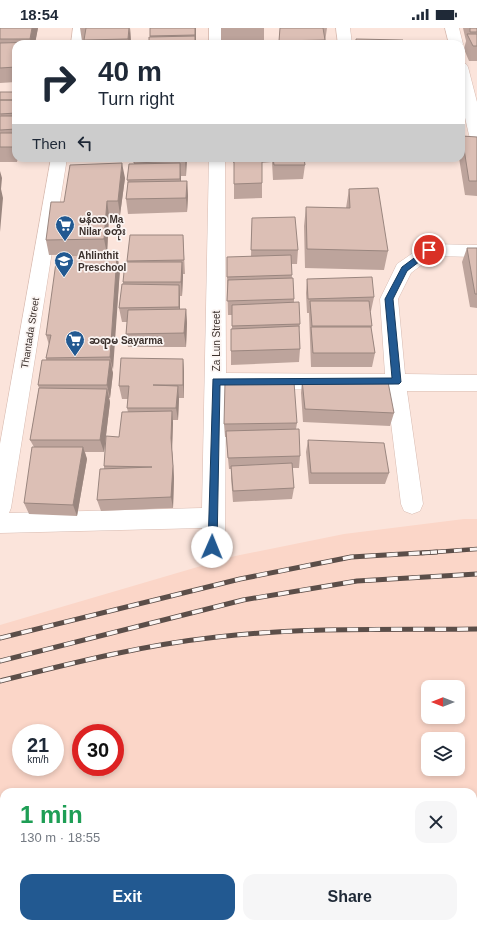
<!DOCTYPE html>
<html lang="en">
<head>
<meta charset="utf-8">
<style>
  :root { --surface:#fff; --page:#f6f6f7; --text:#1f2937; --muted:#747a83; --accent:#225991 }
  body { margin:0; font-family:Arial,"Noto Sans Myanmar",sans-serif; background:var(--page); color:var(--text); height:100vh; display:flex; flex-direction:column; font-size:15px; white-space:nowrap }
  * { box-sizing:border-box; margin:0 }
  p { font-size:13px; color:var(--muted) }
  .icon { flex:none; width:22px; height:22px; fill:none; stroke:currentColor; stroke-width:2; stroke-linecap:round; stroke-linejoin:round }
  .map { position:relative; flex:1; overflow:hidden }
  .sheet { position:absolute; left:0px; top:760px; width:477px; height:140px; display:flex; flex-direction:column; background:var(--surface); border-radius:12px 12px 0 0; box-shadow:0 2px 6px #0003 }
  .sheet>* { flex:none }
  .banner { position:absolute; left:12px; top:12px; width:453px; height:122px; border-radius:12px; box-shadow:0 2px 6px #0003; background:#fff; color:var(--text); overflow:hidden }
  .needle { width:26px; rotate:270deg }
  .buttons { position:absolute; left:421px; top:652px; display:grid; gap:8px }
  .buttons a { display:grid; place-items:center; width:44px; height:44px; border-radius:8px; background:var(--surface); box-shadow:0 2px 6px #0003; font-size:20px }
  .speed { position:absolute; left:12px; top:696px; display:flex; gap:8px; font-size:20px; font-weight:700; text-align:center }
  .speed>* { display:grid; place-content:center; width:52px; height:52px; border-radius:50%; background:var(--surface); box-shadow:0 2px 6px #0003; line-height:1 }
  .speed small { font-size:10px; font-weight:400 }
  .speed .limit { border:6px solid #d22; background:#fff; color:#111 }
  .pin { position:absolute; display:grid; place-items:center; width:34px; height:34px; color:#fff; margin:-17px; border:2px solid #fff; border-radius:50%; box-shadow:0 1px 4px #0007 }
  .me { position:absolute; width:44px; margin:-22px; rotate:1deg; stroke-linejoin:round; filter:drop-shadow(0 0 3px #0008) }
  .turn { display:flex; align-items:center; gap:14px; height:84px; padding:0 20px; font-size:18px }
  .turn .icon { width:52px; height:52px; stroke-width:2.5 }
  .turn b { display:block; font-size:28px; line-height:34px }
  .then { display:flex; align-items:center; height:38px; padding:0 20px; background:#0003; gap:8px; font-size:15px }
  .round { display:grid; place-items:center; flex:none; width:42px; height:42px; border-radius:12px; background:var(--page) }
  .summary { display:flex; align-items:center; justify-content:space-between; height:68px; padding:0 20px }
  h1 { font-size:24px; font-weight:700; line-height:30px; color:#1e9e55 }
  .cta { display:flex; gap:8px; margin-top:auto; padding:8px 20px }
  .cta a { flex:1; height:46px; border-radius:12px; background:var(--accent); color:#fff; font-size:16px; font-weight:700; line-height:46px; text-align:center }
  .cta a+a { background:var(--page); color:var(--text) }
  .status { display:flex; justify-content:space-between; align-items:center; height:28px; padding:0 20px; background:var(--surface); direction:ltr }
  .status svg { height:11px; fill:currentColor }
  .map>svg:first-child { display:block }
  .built { fill:#fbd6c8; fill-rule:evenodd }
  .lines { fill:none; stroke-linecap:round; stroke-linejoin:round }
  .minor-casing { stroke:#d8bbb1; stroke-width:1 }
  .secondary-casing { stroke:#d8bbb1; stroke-width:1 }
  .minor { fill:#fff; fill-rule:evenodd }
  .secondary { fill:#fbddd1; fill-rule:evenodd }
  .rail-far1-casing { stroke:#5b4e49; stroke-width:4.5 }
  .rail-casing { stroke:#5b4e49; stroke-width:5 }
  .rail-far1 { stroke:#fbf5f3; stroke-width:3; stroke-dasharray:8; stroke-linecap:butt }
  .rail { stroke:#fbf5f3; stroke-width:3.5; stroke-dasharray:11; stroke-linecap:butt }
  .wall { fill:#bda49c }
  .shaded-wall { fill:#9a867f }
  .building { fill:#dcbfb5; stroke:#9a867f }
  .route { fill:#225991; stroke:#163a5e }
  .labels { text-anchor:middle; dominant-baseline:central; stroke-width:3.5; stroke-linejoin:round; paint-order:stroke }
  .poi-label { font-size:10px; font-weight:bold; fill:#3b302c; stroke:#fbf5f3; text-anchor:start }
  .street-label { font-size:10px; fill:#3b302c; stroke:#fbf5f3 }
</style>
</head>
<body>
<div class="status"><b>18:54</b><svg viewBox="0 0 49 12"><path d="M0 12V9h3v3zM5 12V6h3v6zM10 12V3h3v9zM15 12V0h3v12zM26 1h20v11H26zM47 4h2v5h-2z"/></svg></div>
<div class="map">
<svg width="477" height="900" viewBox="0 0 477 900">
  <rect width="100%" height="100%" fill="#fbe4db"/>
  <!-- built -->
  <path class="built" d="M464,491H477V810H473V764H4V810H0V597L235,528L344,506ZM428,659H458V689H428ZM21,705H55V739H21ZM81,705H115V739H81ZM428,711H458V741H428Z"/>
  <g class="lines">
    <!-- minor casing -->
    <g class="minor-casing">
      <path id="minor" d="M73,0H87L85,16H71Z
        M209,0H223V16H209Z
        M336,0H350L352,16H338Z
        M445,0H459L463,16L461,19V16H449Z
        M461,35L466,36L468,39L477,74V112L471,111L469,107L461,72Z
        M51,130H67L11,480L9,485L202,480L209,130H225L226,345L385,346L380,271L397,236L423,218L429,216L477,217V229L433,228L411,245L398,271L405,346L477,347V363H407L423,476L420,483L412,486L404,483L401,476L387,362L226,361L225,519L221,526L213,529L205,526L201,519L202,500L0,505V416Z"/>
    </g>
    <!-- secondary casing -->
    <g class="secondary-casing">
      <path id="secondary" d="M0,872L4,873V896H15L14,898L0,900Z
        M122,896H180L182,900H124Z"/>
    </g>
    <!-- minor -->
    <use href="#minor" class="minor"/>
    <!-- secondary -->
    <use href="#secondary" class="secondary"/>
    <!-- rail-far1 casing -->
    <g class="rail-far1-casing">
      <path id="rail-far1" d="M422,525L477,521"/>
    </g>
    <!-- rail casing -->
    <g class="rail-casing">
      <path id="rail" d="M0,610L240,551L351,529L437,524
        M0,633L243,572L357,553L477,546
        M0,653C72,635 143,617 217,609C303,599 390,602 477,601"/>
    </g>
    <!-- rail-far1 -->
    <use href="#rail-far1" class="rail-far1"/>
    <!-- rail -->
    <use href="#rail" class="rail"/>
  </g>
  <!-- wall -->
  <path class="wall" d="M0,0H38L35,14H42V16H16V54L0,55Z
    M80,0H130L131,16H84V13H82Z
    M150,0H196V16L150,9Z
    M221,0H264V12H221Z
    M280,0H327L325,14L324,16H279Z
    M463,0H477V33H469L464,21L466,13Z
    M0,64H16V130H18L17,134H0Z
    M462,108L477,109V168L465,167L459,130H461V113Z
    M64,130H116V132L64,133Z
    M134,130H196V132H186V148H181V153H187L188,168L187,184L128,186L126,171L128,156L127,152L134,136Z
    M233,130H304L305,137L303,151L273,152L272,134L262,135V170L234,171V135H233Z
    M125,150L120,187H109L107,226L49,227L46,212L64,174Z
    M349,161L388,223L384,242L305,240L304,198L306,179L346,180Z
    M252,190L298,222L297,236H291L292,250L294,271V274L300,296L299,302L300,321L299,334L231,337V301H232V287H228L227,249L251,228Z
    M183,207L185,246H183L182,268H180V281H186L187,295L186,319H128L126,306L127,294H122L119,280L123,256V254L127,234V233Z
    M467,220H477V280L470,279L462,234Z
    M120,241L112,342L113,345L110,370H109L110,374L104,424H85L87,431L77,488L29,486L24,475L34,419L30,412L39,360L38,357L46,332V330L49,317L46,307Z
    M307,251L374,269L371,283H370L372,298L371,300L375,325L372,339H311L309,285H307L306,265Z
    M183,331L184,344V370H179L178,392H173L172,422L174,450L173,480L101,483L97,472L104,441V438L119,409L128,384L127,380L128,371H122L119,358Z
    M302,352L394,385L390,398L303,394L301,365Z
    M297,395L296,401L300,428L299,440H292L294,460L292,471L233,474L231,450V441H229L226,409H225L224,396Z
    M308,412L389,445L385,456H309L306,424Z"/>
  <!-- shaded-wall -->
  <path class="shaded-wall" d="M32,0H38L35,16H31L30,11Z
    M130,0L131,14V16H129L128,11Z
    M195,0H196V16H195Z
    M16,106V129L13,119Z
    M185,130H186L187,133L186,148Z
    M122,135L125,150L120,187L118,173Z
    M180,135L181,150V165L180,151Z
    M0,143L2,150L1,161L3,170L0,204Z
    M187,153L188,168L187,184L186,170Z
    M107,173L109,187L107,226L104,211Z
    M117,227L120,241L113,342L110,329Z
    M182,234L183,248L182,268L181,254Z
    M179,257L180,271V293L179,279Z
    M186,281L187,295L186,319L184,305Z
    M183,331L184,344V370L183,357Z
    M110,332L113,345L110,370L107,357Z
    M178,358L179,371L178,392L176,380Z
    M107,361L110,374L104,424L100,412Z
    M172,383L173,395L172,422L174,450L173,480L171,469V410Z
    M83,419L87,431L77,488L73,477Z"/>
  <!-- building -->
  <path class="building" d="M0,0H32L30,11H0Z
    M86,0H129L128,11L84,12Z
    M150,0H195V7L150,8Z
    M280,0H323L325,12L279,13Z
    M470,0H477V4H470Z
    M467,6H477V18H473Z
    M195,8V16H149V9Z
    M356,11L403,12L404,16H356Z
    M42,14V16H16V39L0,40V15Z
    M0,64H16V72H0Z
    M0,72H16V85L0,86Z
    M0,88H16V101L0,102Z
    M0,105H16L13,119H0Z
    M462,108L477,109V153H469Z
    M134,130H185V133L134,135Z
    M234,130H262V155L234,156Z
    M273,130H304L305,137H274Z
    M122,135L118,173H107L104,211L46,212L51,174H64L70,137Z
    M180,135V151L127,152L129,136Z
    M187,153L186,170L126,171L128,154Z
    M378,160L388,223L307,221L306,179L350,180L349,161Z
    M295,189L298,222H251L252,190Z
    M130,207H183L184,232L127,233Z
    M467,220H477V266H475Z
    M57,227H117L110,329L46,330L51,307H46Z
    M291,227L292,247L227,249V229Z
    M125,234H182L181,254H123Z
    M372,249L374,269L308,271L307,251Z
    M293,250L294,271L227,273L228,252Z
    M122,256L179,257V279L119,280Z
    M310,273H369L372,298H312Z
    M299,274L300,296L232,298V277Z
    M186,281L184,305L126,306L128,282Z
    M299,298L300,321L231,323V301Z
    M311,299H371L375,325H313Z
    M121,330L183,331V357H153L178,358L176,380H127L129,358H119Z
    M42,332H110L107,357H38Z
    M302,352L388,354L394,385L305,381Z
    M225,354H294L297,395L224,396Z
    M39,360L107,361L100,412H30Z
    M172,383L171,410L173,438L171,469L97,472L100,441L152,439L104,438L106,408L119,409L122,384Z
    M299,401L300,428L228,430L226,403Z
    M308,412L384,415L389,445H311Z
    M32,419H83L73,477L24,475Z
    M292,435L294,460L233,463L231,438Z"/>
  <!-- route -->
  <path class="route" d="M429,219L433,222L432,224L407,243L393,271L401,354L399,356L220,357L217,519L216,522L212,524L209,522L208,519L213,351L392,350L385,271L402,239Z"/>
  <!-- icons -->
  <defs>
    <g id="supermarket-pin" transform="scale(1)"><path d="M0 17L-7.5 6A9.5 9.5 0 1 1 7.5 6Z" fill="#225991" stroke="#fbf5f3"/><path d="M-6-5.5h2.5l.6 2H6L4.5 2H-2.5L-4.4-4H-6ZM-1.5 3.2a1.3 1.3 0 1 0 .1 0ZM3 3.2a1.3 1.3 0 1 0 .1 0Z" fill="#fff"/></g>
    <g id="school-pin" transform="scale(1)"><path d="M0 17L-7.5 6A9.5 9.5 0 1 1 7.5 6Z" fill="#225991" stroke="#fbf5f3"/><path d="M0-5L7-2L0 1L-7-2ZM-4 1L0 2.5L4 1V4Q0 6-4 4Z" fill="#fff"/></g>
  </defs>
  <g fill-rule="evenodd">
    <use href="#supermarket-pin" x="65" y="197"/>
    <use href="#school-pin" x="64" y="233"/>
    <use href="#supermarket-pin" x="75" y="312"/>
  </g>
  <g class="labels">
    <!-- poi labels -->
    <g class="poi-label">
      <text x="79" y="191">မနီလာ Ma<tspan x="79" dy="12">Nilar စတိုး</tspan></text>
      <text x="78" y="227">Ahlinthit<tspan x="78" dy="12">Preschool</tspan></text>
      <text x="89" y="312">ဆရာမ Sayarma</text>
    </g>
    <!-- street labels -->
    <g class="street-label">
      <text transform="translate(30 305) rotate(-81)">Thantada Street</text>
      <text transform="translate(216 313) rotate(-90)">Za Lun Street</text>
    </g>
  </g>
</svg>
<div class="buttons">
<a><svg class="needle" viewBox="-14 -14 28 28"><path d="M0-13l5 13h-10z" fill="#e53935"/><path d="M0 13l5-13h-10z" fill="#747a83"/></svg></a>
<a><svg class="icon" aria-label="layers" viewBox="0 0 24 24"><path d="M12 4l9 5-9 5-9-5zM3 14l9 5 9-5"/></svg></a>
</div>
<div class="speed"><div>21<small>km/h</small></div><div class="limit">30</div></div>
<div class="pin" style="left:429px;top:222px;background:#d93025"><svg class="icon" aria-label="arrive" viewBox="0 0 24 24"><path d="M6 21V4h12l-3 4 3 4H6"/></svg></div>
<svg class="me" style="left:212px;top:519px" viewBox="-20 -20 40 40"><circle r="19" fill="#fff"/><path d="M0-13L10 11 0 6-10 11z" fill="#225991"/></svg>
<div class="banner">
<div class="turn"><svg class="icon" aria-label="right" viewBox="0 0 24 24"><path d="M7 20v-9h11M14 6l5 5-5 5"/></svg><div><b>40 m</b>Turn right</div></div>
<div class="then">Then<svg class="icon" aria-label="left" viewBox="0 0 24 24"><path d="M17 20v-9H6M10 6l-5 5 5 5"/></svg></div>
</div>
<section class="sheet">
<div class="summary"><div><h1>1 min</h1><p>130 m · 18:55</p></div><a class="round"><svg class="icon" aria-label="close" viewBox="0 0 24 24"><path d="M6 6l12 12M18 6L6 18"/></svg></a></div>
<div class="cta"><a>Exit</a><a>Share</a></div>
</section>
</div>
</body>
</html>
